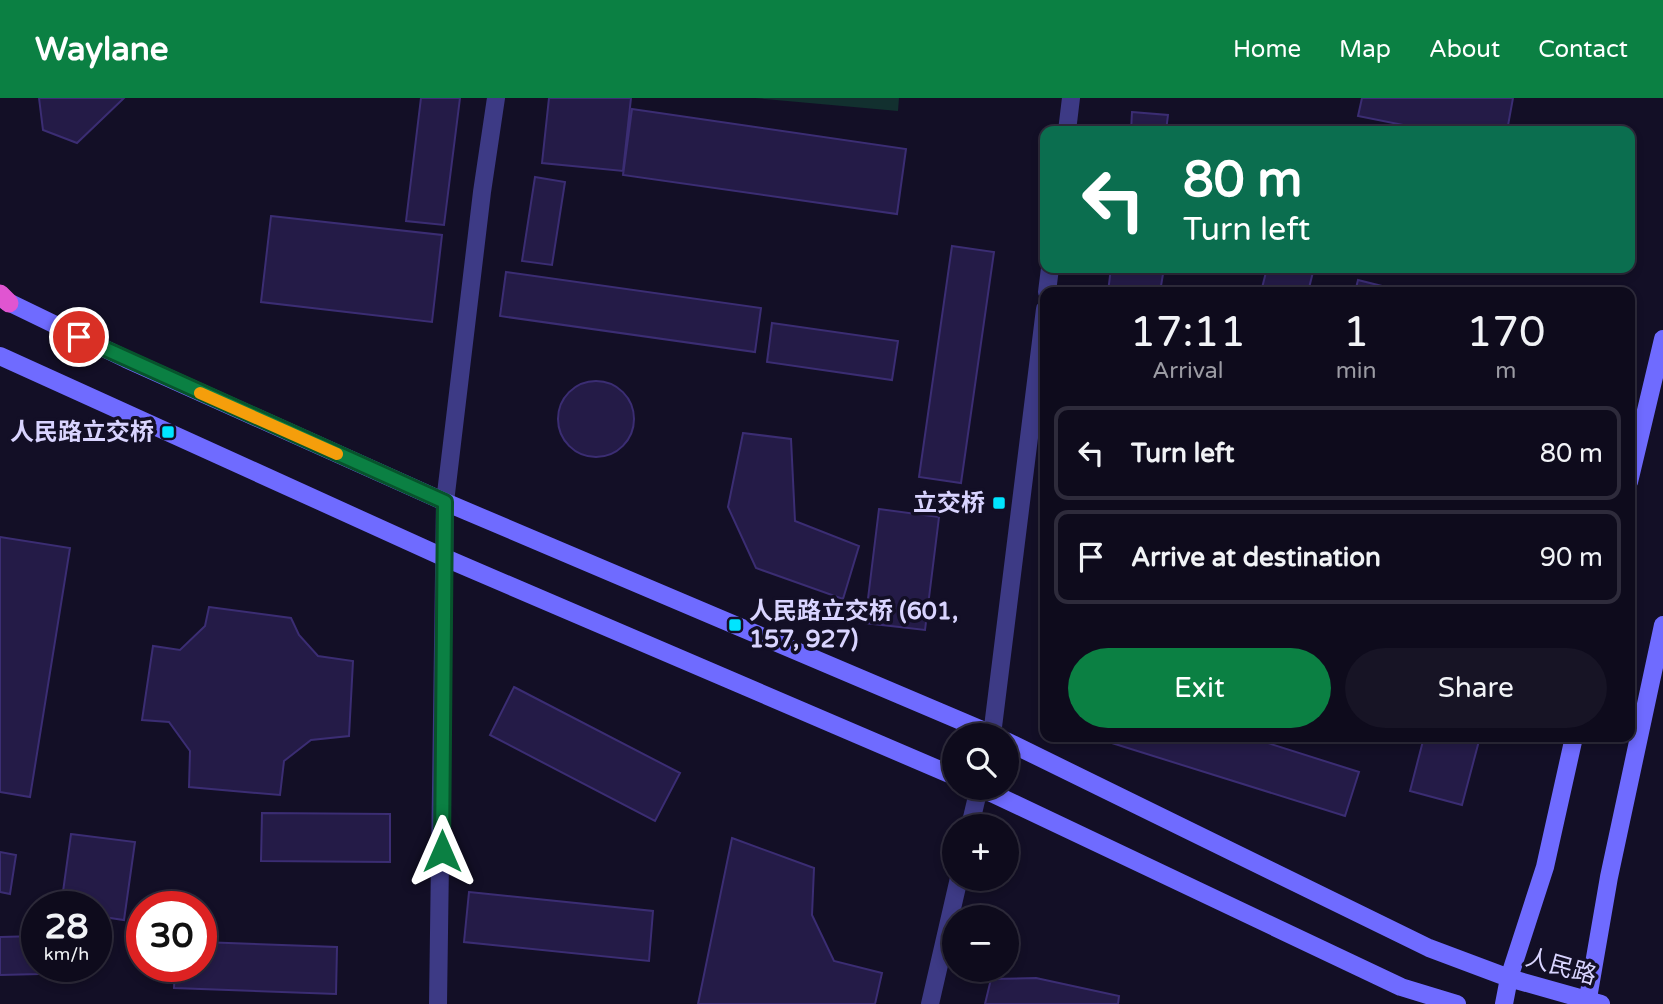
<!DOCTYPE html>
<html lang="en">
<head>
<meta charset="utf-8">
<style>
  :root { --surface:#0e0b1c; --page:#171425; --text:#f1f3f6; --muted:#9b9ba3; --line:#2e2b3b; --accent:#0b8043 }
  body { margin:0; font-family:"Varela Round","Noto Sans SC",sans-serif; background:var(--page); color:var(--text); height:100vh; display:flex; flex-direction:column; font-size:26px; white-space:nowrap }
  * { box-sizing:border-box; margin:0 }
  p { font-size:23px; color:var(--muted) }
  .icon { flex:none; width:38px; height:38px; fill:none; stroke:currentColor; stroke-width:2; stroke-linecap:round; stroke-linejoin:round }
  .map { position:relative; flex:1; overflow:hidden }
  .details { position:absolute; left:1040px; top:189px; width:595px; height:455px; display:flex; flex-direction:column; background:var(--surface); border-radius:14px; box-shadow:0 4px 10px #0003,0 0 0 2px var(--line) }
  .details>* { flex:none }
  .hud { position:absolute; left:1040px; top:28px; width:595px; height:147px; border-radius:14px; box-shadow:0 4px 10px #0003,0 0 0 2px var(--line); background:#0b6e4f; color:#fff; overflow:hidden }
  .tools { position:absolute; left:942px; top:625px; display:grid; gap:14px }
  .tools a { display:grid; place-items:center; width:77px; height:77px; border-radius:50%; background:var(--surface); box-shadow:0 4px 10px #0003,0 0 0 2px var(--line); font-size:35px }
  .speed { position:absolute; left:21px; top:793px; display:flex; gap:14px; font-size:35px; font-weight:700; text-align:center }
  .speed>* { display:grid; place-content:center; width:91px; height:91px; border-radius:50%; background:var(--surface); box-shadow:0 4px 10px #0003,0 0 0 2px var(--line); line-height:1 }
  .speed small { font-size:18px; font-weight:400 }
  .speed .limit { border:10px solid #d22; background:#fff; color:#111 }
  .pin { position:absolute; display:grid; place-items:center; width:60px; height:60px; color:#fff; margin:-30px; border:4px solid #fff; border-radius:50%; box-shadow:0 2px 7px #0007 }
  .me { position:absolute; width:77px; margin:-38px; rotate:0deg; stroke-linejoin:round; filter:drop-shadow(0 0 5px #0008) }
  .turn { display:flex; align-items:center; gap:24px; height:147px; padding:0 28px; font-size:32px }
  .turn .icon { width:91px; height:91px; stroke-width:2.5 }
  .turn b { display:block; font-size:49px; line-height:60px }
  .eta { display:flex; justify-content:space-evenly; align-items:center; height:119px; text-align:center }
  .eta b { font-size:42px; font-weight:600; line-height:49px }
  .cta { display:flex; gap:14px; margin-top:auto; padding:14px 28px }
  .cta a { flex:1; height:80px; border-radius:42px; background:var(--accent); color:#fff; font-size:28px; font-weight:600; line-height:80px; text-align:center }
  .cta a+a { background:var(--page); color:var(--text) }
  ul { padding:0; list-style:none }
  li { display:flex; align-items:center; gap:21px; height:94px; margin:0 14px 10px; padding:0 14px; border:4px solid var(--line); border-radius:14px }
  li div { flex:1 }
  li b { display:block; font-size:26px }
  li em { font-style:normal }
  header { display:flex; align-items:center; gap:42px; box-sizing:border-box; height:98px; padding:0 35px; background:var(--accent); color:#fff }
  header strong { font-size:33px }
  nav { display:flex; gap:38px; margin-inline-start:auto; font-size:24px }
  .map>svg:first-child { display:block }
  .green { fill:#12302f }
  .building { fill:#241b47; stroke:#3b2d73; stroke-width:2 }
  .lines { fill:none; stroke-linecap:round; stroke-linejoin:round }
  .minor { stroke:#3d3a85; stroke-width:18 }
  .secondary { stroke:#6f6bff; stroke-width:18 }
  .trunk { stroke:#e055d1; stroke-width:19 }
  .route-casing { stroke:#07532c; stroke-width:18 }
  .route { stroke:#0b8043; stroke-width:12 }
  .slow { stroke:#f59e0b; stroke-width:12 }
  .poi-dot { fill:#00e5ff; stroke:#130f26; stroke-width:2.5 }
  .labels { text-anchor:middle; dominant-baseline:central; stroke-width:7; stroke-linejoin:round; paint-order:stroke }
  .poi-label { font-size:24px; font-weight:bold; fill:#d9d4ff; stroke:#130f26; text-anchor:end }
  .street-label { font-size:24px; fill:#d9d4ff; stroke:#130f26 }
</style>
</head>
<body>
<header>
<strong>Waylane</strong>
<nav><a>Home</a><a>Map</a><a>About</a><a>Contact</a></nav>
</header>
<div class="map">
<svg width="1663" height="906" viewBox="0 0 1663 906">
  <rect width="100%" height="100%" fill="#130f26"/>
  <!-- green -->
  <path class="green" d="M755,0H899L898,13Z"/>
  <!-- building -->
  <path class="building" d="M39,0H124L77,45L43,32Z
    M421,0H460L444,127L406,123Z
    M549,0H631L623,73L542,65Z
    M1362,0H1513L1507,33H1433L1358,18Z
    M632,11L906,51L897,116L623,77Z
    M1132,14L1168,17L1166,33H1131Z
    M535,79L565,84L552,167L522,163Z
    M271,118L442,137L432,224L261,204Z
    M952,148L994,154L961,385L919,379Z
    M1111,170L1163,176L1160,194H1108Z
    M1267,170H1314L1308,194H1261Z
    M506,174L761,210L755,254L500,218Z
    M1358,182L1406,194H1355Z
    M772,225L898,243L892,282L767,264Z
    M558 321a38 38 0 1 1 76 0a38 38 0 1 1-76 0Z
    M743,335L791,341L795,423L859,448L843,501L756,470L728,409Z
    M879,411L939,419L925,532L865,525Z
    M0,439L70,450L30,699L0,694Z
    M209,509L291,520L299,537L318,558L353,563L349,638L311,642L284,663L280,697L189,689L190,653L169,624L142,622L153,548L180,552L205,528Z
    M514,589L680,675L655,723L490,637Z
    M1099,639H1249L1359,674L1345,718L1099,641Z
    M1424,639H1480L1462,707L1410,693Z
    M262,715L390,716V764L261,763Z
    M71,736L135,744L124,822L96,818V808H61Z
    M732,740L814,770L812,817L834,863L882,875L875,906H698Z
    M0,754L16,757L10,796L0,794Z
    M469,794L653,813L649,863L464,844Z
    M37,838V868H40V876L0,877V839Z
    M201,844L337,849L336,896L174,890L175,868H201Z
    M1036,880L1119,898L1118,906H985L991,881Z"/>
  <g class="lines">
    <!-- minor -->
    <path class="minor" d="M1067,33L1071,0
      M1047,194L1050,170
      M992,637L1045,211
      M970,728L979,690
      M438,906L445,404L482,94L496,0
      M930,906L959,780"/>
    <!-- secondary -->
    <path class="secondary" d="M0,200L126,261L445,404L994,637
      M0,258L443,459L954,678
      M1629,384L1663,241
      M1006,643L1429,850L1509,880L1601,906
      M981,690L1401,889L1457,906
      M1504,906L1509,880L1545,769L1574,639
      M1587,906L1609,779L1663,527"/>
    <!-- trunk -->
    <path class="trunk" d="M0,196L9,205"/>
  </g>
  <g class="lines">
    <!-- route casing -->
    <g class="route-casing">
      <path id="route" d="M79,239L445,404L442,753"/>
    </g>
    <!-- route -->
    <use href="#route" class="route"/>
    <!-- slow -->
    <path class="slow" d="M200,295L337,356"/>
  </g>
  <!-- markers -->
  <g class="poi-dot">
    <rect x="161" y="327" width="14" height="14" rx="3.5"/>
    <rect x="992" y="398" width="14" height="14" rx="3.5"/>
    <rect x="728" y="520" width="14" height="14" rx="3.5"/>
  </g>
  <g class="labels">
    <!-- poi labels -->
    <g class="poi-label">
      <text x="154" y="334">人民路立交桥</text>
      <text x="985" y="405">立交桥</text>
      <text x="749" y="513" text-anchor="start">人民路立交桥 (601,<tspan x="749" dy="28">157, 927)</tspan></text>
    </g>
    <!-- street labels -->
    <g class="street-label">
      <text transform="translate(1561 869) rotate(16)">人民路</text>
    </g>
  </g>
</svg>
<div class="tools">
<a><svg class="icon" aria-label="search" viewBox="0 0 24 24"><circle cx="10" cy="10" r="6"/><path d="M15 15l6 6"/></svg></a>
<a>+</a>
<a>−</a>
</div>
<div class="speed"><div>28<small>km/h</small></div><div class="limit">30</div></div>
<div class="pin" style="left:79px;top:239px;background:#d93025"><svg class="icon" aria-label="arrive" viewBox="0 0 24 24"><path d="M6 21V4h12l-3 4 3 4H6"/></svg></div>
<svg class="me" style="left:442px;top:753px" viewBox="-20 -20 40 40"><path d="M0-17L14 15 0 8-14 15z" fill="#0b8043" stroke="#fff" stroke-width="4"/></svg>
<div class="hud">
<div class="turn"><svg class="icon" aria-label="left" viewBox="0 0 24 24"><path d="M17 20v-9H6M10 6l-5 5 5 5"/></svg><div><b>80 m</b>Turn left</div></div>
</div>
<section class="details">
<div class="eta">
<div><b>17:11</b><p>Arrival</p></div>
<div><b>1</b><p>min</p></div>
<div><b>170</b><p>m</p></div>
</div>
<ul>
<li><svg class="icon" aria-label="left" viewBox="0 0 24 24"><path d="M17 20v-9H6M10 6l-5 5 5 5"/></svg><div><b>Turn left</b></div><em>80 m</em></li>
<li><svg class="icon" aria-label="arrive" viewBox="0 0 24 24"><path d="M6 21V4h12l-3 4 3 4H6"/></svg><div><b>Arrive at destination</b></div><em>90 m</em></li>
</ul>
<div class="cta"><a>Exit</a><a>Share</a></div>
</section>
</div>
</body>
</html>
